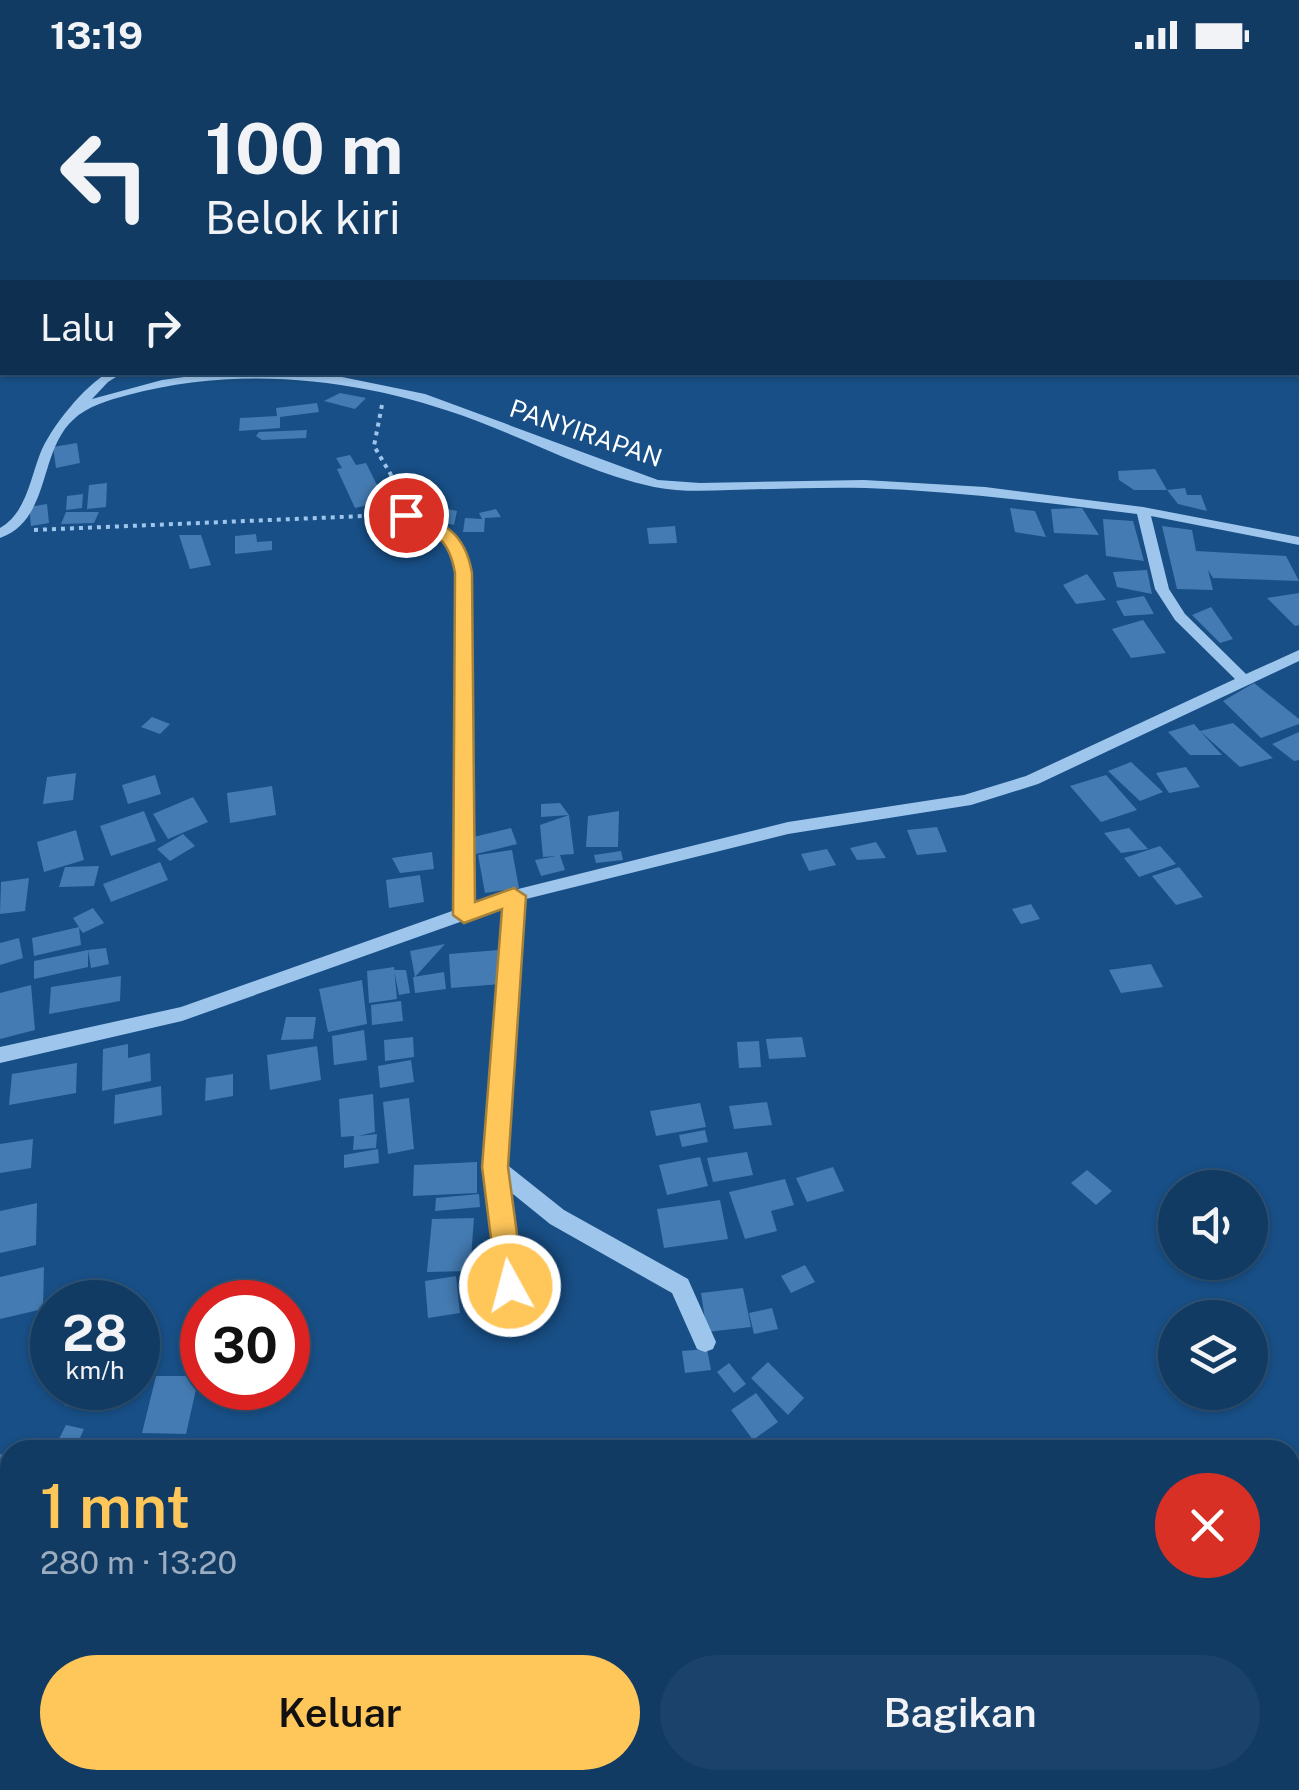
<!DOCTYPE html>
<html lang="id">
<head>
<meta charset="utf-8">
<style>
  :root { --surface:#123b64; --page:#1b426a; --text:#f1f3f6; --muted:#9cadbf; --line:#315578; --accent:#ffc65a }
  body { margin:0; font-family:"Public Sans",sans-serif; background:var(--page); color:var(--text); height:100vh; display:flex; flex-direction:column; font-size:38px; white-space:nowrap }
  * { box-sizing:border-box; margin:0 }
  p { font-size:32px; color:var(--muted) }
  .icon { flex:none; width:55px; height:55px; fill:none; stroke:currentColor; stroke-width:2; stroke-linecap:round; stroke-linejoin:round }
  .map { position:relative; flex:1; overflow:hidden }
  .drawer { position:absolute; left:0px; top:1370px; width:1300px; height:350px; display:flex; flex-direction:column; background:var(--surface); border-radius:30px 30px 0 0; box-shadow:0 2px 8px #0004,0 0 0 2px var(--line) }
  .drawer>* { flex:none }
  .top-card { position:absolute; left:0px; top:0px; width:1300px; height:305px; box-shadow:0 2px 8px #0004,0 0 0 2px var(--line); background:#123b64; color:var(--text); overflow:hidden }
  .tools { position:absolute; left:1158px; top:1100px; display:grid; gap:20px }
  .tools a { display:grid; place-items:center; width:110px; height:110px; border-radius:50%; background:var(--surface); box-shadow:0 2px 8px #0004,0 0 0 2px var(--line); font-size:50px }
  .speed { position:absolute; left:30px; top:1210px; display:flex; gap:20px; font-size:50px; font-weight:700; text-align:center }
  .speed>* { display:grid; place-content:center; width:130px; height:130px; border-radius:50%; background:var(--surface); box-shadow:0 2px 8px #0004,0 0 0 2px var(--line); line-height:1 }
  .speed small { font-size:25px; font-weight:400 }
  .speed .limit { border:15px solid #d22; background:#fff; color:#111 }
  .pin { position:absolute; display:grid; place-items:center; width:85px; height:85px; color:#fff; margin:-42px; border:5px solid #fff; border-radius:50%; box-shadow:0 2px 10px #0007 }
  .me { position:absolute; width:110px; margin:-55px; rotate:353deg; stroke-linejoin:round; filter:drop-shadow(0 0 8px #0008) }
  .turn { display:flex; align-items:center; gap:35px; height:210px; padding:0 40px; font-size:45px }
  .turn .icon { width:130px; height:130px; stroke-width:2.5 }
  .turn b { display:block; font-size:70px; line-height:85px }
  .then { display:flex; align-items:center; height:95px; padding:0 40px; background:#0003; gap:20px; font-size:38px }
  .round { display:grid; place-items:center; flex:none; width:105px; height:105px; border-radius:52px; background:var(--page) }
  .overview { display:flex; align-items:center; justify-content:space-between; height:170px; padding:0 40px }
  h1 { font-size:60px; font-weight:600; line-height:75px; color:var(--accent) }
  .primary-button { display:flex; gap:20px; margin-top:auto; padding:20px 40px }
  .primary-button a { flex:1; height:115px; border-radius:60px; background:var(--accent); color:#111; font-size:40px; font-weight:600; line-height:115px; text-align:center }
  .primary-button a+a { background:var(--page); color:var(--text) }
  .status { display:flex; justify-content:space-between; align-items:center; height:70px; padding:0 50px; background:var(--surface); direction:ltr }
  .status svg { height:28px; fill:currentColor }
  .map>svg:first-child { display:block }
  .building { fill:#447bb2 }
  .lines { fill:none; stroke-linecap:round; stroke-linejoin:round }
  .path { stroke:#9ec6ed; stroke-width:4; stroke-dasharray:4 5; stroke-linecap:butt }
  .minor { fill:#9ec6ed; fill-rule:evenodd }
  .route { fill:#ffc65a; stroke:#a6813a; stroke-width:2.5 }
  .labels { text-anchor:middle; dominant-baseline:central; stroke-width:10; stroke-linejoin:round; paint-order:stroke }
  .far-street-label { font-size:25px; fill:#fff; stroke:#184f86 }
</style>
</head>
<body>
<div class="status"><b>13:19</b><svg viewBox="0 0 49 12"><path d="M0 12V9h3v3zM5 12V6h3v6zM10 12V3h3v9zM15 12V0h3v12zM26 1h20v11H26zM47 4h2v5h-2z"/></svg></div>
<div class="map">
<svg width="1299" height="1720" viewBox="0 0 1299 1720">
  <rect width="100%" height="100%" fill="#184f86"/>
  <!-- building -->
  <path class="building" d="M340,323L366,328L355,339L324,331Z
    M317,333L319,342L280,347V358L239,361L240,348L277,346L276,338Z
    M307,360L306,368L262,370L256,366L259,362Z
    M77,373L80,393L56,398L53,377Z
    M350,385L356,395L366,393L385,431L355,438L337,399L342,398L336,388Z
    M1155,399L1167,420L1185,418L1187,425H1201L1207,441L1178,434L1167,420H1134L1119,410L1118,401Z
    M107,413L106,437L87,439L89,415Z
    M83,424L82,438L66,440L67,426Z
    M47,434L49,453L31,456L29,437Z
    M422,434L457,441L454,455L418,446Z
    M1010,438L1035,441L1046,467L1015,462Z
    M1082,438L1099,465L1054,463L1051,439Z
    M496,439L501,447L485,448L484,462H463L465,448L482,449L479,443Z
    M66,442H99L94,453L61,454Z
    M1103,449L1133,451L1144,491L1106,486Z
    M675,456L677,473L649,474L647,458Z
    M1162,456L1192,460L1196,481L1286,486L1299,511L1213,508L1208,500L1213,520L1177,519Z
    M256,464L257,472L272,471V480L235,484V466Z
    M179,465H201L211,495L190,499Z
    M1147,500L1152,524L1117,517L1113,502Z
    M1087,504L1106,530L1076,534L1063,515Z
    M1299,523V555L1295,556L1267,528Z
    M1144,526L1154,544L1124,546L1116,531Z
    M1211,537L1233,569L1220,573L1192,545Z
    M1143,550L1166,583L1131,588L1112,559Z
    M1254,613L1299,649V654L1261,668L1223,631Z
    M152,647L170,654L160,664L141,657Z
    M1233,653L1273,688L1240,697L1200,661L1222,685H1190L1168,662L1194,654L1200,661Z
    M1299,662V690L1294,691L1272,674Z
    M1131,692L1163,722L1140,731L1108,701Z
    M1186,697L1200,717L1169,723L1156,703Z
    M76,703L73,730L43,734L47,707Z
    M155,705L161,724L128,734L122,715Z
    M1106,705L1137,740L1101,752L1070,716Z
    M272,716L276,745L230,753L227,723Z
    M193,727L208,752L168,769L153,744Z
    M560,733L569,745L574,784L560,785L565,800L541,806L535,790L556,786L543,787L540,755L569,745L541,747V734Z
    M144,741L156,771L111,786L100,756Z
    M619,741L618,777H586L588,746Z
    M937,757L947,782L917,785L907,760Z
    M511,758L517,774L476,784L469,768Z
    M1129,758L1148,779L1121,783L1104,763Z
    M76,760L84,790L44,802L37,772Z
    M183,764L195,776L170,791L157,779Z
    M876,772L886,788L857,790L850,778Z
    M1160,776L1176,794L1139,807L1124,788Z
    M827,779L836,795L809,801L801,784Z
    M512,780L519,818L485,823L478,785Z
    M621,781L623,790L596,793L594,785Z
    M432,782L434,799L400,803L392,788Z
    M160,792L168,810L111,832L103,814Z
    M99,796L94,816L59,817L65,797Z
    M1179,797L1203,827L1176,835L1152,806Z
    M420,805L424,832L389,838L386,810Z
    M29,808L25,841L0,844L1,812Z
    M1031,834L1040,849L1021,854L1012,839Z
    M93,838L104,853L83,863L79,858L81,875L34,886L32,868L79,857L73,848Z
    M19,868L23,888L0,895V873Z
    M445,874L415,907L410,881Z
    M106,878L109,894L91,898L88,880Z
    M88,880V897L34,909V891Z
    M499,880L501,914L451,918L449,884Z
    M1151,894L1163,917L1121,923L1109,900Z
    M394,897L397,929L369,933L367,901Z
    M394,900H406L410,923L399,925Z
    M444,902L446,919L415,923L413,907Z
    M121,906L120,931L49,944L51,917Z
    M362,910L367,954L328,962L319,919Z
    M31,915L35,960L0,969V923Z
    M401,931L403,951L372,955L371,935Z
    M286,947H316L313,969L281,970Z
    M364,960L367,990L334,995L332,966Z
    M413,967L414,987L385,991L384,970Z
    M802,967L806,987L769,989L766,969Z
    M759,971L761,997L739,998L737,972Z
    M128,974V988L150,983L151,1011L102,1021L103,979Z
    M317,976L321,1010L270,1020L267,985Z
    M411,990L414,1012L380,1018L378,996Z
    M77,993L76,1023L9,1035L12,1004Z
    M233,1004V1026L205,1031L206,1008Z
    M161,1016L162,1045L114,1054L115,1025Z
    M373,1024L375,1062L358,1066L377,1064L376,1078L353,1080L354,1066L341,1067L339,1029Z
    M409,1028L414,1079L388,1084L383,1032Z
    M767,1032L772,1055L734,1059L729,1036Z
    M700,1033L706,1057L656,1066L650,1041Z
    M705,1060L708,1072L682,1077L679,1065Z
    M33,1069L31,1098L0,1103V1074Z
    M378,1079L379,1093L344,1098V1085Z
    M747,1082L753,1105L713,1112L707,1088Z
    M700,1087L708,1116L667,1125L659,1095Z
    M477,1092V1123L413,1126L414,1095Z
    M833,1097L844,1121L807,1132L796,1108Z
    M1087,1100L1112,1121L1096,1135L1071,1113Z
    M785,1109L794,1135L771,1141L777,1161L745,1169L729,1122Z
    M479,1124L480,1137L435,1141L436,1128Z
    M720,1130L728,1169L664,1178L657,1139Z
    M37,1133L36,1175L0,1183V1141Z
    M474,1148L470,1201L427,1202L432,1149Z
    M805,1195L815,1212L791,1223L781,1206Z
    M44,1197L43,1239L0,1249V1207Z
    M456,1206L460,1243L428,1248L425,1211Z
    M743,1218L751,1257L707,1262L701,1223Z
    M772,1238L778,1259L754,1264L749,1243Z
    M707,1279L711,1300L685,1303L682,1281Z
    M768,1292L804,1328L788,1345L751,1308Z
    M729,1293L746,1314L734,1323L717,1302Z
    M156,1306H199L186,1364L142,1363Z
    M70,1318H115L110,1336H65Z
    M756,1323L778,1352L753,1370L731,1340Z
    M66,1355L84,1359L75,1379L56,1375Z
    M162,1374L161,1380H112L113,1375Z
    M0,1384L10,1386V1465L5,1477L0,1476Z"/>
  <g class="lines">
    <!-- path -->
    <path class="path" d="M382,335L374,376L404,427
      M34,460L388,445"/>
    <!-- minor -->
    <path class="minor" d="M109,302H124L108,312L92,329L162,310L206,304L291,302L342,307L425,324L658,410L700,413L864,410L985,417L1143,437L1299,467V475L1151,446L1169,519L1185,544L1246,604L1299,580V591L1038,714L971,735L788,764L522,830L505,1093L564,1140L688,1209L716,1272L713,1279L705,1282L697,1279L672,1223L550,1154L508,1120L522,1216L519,1223L511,1226L503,1223L485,1097L505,836L182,951L0,993V977L181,937L455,840L456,503C449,466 434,461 401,448V442C437,441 463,470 470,503L473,834L514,820L788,752L964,725L1026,706L1235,609L1175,550L1155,519L1137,444C1047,433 957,421 866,418C821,417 775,419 730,420C705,421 678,422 654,417C593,404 535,373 477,351C366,309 244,294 128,325C109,330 87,336 73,350C38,382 51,450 0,468V458C26,443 30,410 40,384C50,358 85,315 109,302Z"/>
  </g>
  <!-- route -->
  <path class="route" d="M406,440C444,452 465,462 472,503L475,832L514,818L526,826L508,1097L524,1216L520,1225L510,1229L501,1225L497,1216L482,1097L502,839L464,853L453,845L455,503C448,464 433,464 399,449L397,445Z"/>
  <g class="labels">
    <!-- far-street labels -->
    <g class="far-street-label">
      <text transform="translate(586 363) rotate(19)">PANYIRAPAN</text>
    </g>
  </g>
</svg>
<div class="tools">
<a><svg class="icon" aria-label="sound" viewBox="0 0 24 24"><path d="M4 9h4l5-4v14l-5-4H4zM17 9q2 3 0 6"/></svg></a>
<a><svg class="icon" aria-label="layers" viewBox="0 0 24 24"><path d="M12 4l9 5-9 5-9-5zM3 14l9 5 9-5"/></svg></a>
</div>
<div class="speed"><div>28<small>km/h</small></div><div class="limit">30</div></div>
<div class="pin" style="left:406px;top:445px;background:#d93025"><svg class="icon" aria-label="arrive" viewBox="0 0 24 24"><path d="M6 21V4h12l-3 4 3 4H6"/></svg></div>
<svg class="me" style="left:510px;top:1216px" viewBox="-20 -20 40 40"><circle r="17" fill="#ffc65a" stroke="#fff" stroke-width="3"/><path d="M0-11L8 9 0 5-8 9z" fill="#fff"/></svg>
<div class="top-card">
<div class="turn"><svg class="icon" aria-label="left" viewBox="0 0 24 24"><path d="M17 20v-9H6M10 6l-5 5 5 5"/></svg><div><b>100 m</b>Belok kiri</div></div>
<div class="then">Lalu<svg class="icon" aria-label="right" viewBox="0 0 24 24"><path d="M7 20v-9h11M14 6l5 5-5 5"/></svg></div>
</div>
<section class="drawer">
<div class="overview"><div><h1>1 mnt</h1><p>280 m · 13:20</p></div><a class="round" style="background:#d93025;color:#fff"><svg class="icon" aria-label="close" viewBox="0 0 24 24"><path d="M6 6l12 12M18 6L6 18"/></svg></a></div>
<div class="primary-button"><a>Keluar</a><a>Bagikan</a></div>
</section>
</div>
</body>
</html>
